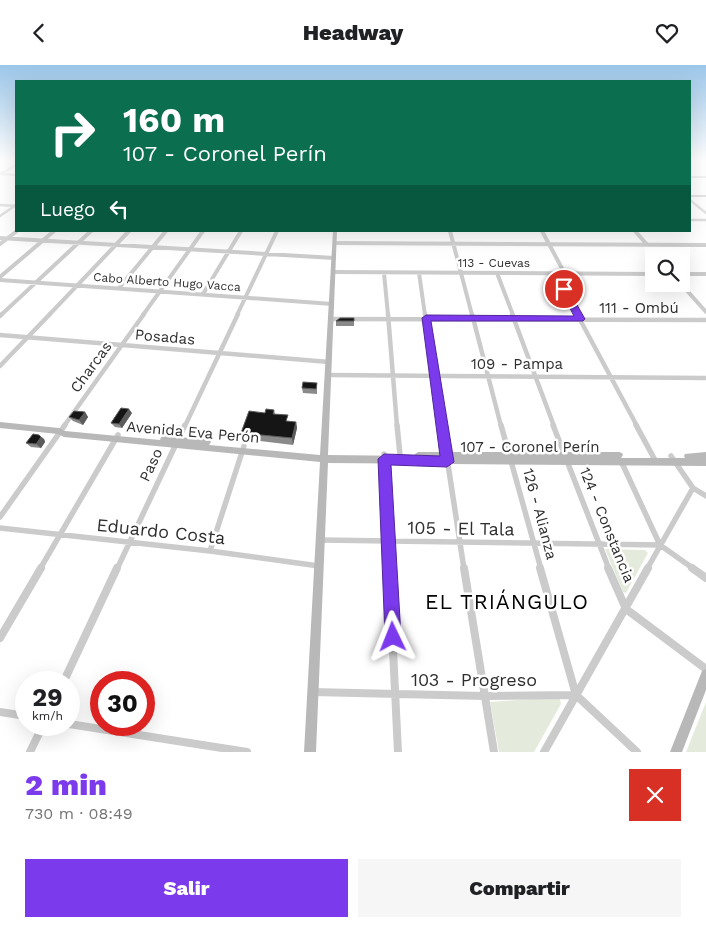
<!DOCTYPE html>
<html lang="es">
<head>
<meta charset="utf-8">
<style>
  :root { --surface:#fff; --page:#f6f6f6; --text:#202124; --muted:#757577; --accent:#7c3aed }
  body { margin:0; font-family:"Work Sans",sans-serif; background:var(--page); color:var(--text); height:100vh; display:flex; flex-direction:column; font-size:19px; white-space:nowrap }
  * { box-sizing:border-box; margin:0 }
  p { font-size:16px; color:var(--muted) }
  .icon { flex:none; width:28px; height:28px; fill:none; stroke:currentColor; stroke-width:2; stroke-linecap:round; stroke-linejoin:round }
  .map { position:relative; height:687px; overflow:hidden }
  .side { display:flex; flex-direction:column; background:var(--surface); flex:1 }
  .side>* { flex:none }
  .guide { position:absolute; left:15px; top:15px; width:676px; height:152px; border-radius:0px; box-shadow:0 5px 20px #0002; background:#0b6e4f; color:#fff; overflow:hidden }
  .fabs { position:absolute; left:645px; top:182px; display:grid; gap:10px }
  .fabs a { display:grid; place-items:center; width:45px; height:45px; border-radius:0px; background:var(--surface); box-shadow:0 5px 20px #0002; font-size:25px }
  .speed { position:absolute; left:15px; top:606px; display:flex; gap:10px; font-size:25px; font-weight:700; text-align:center }
  .speed>* { display:grid; place-content:center; width:65px; height:65px; border-radius:50%; background:var(--surface); box-shadow:0 5px 20px #0002; line-height:1 }
  .speed small { font-size:12px; font-weight:400 }
  .speed .limit { border:8px solid #d22; background:#fff; color:#111 }
  .pin { position:absolute; display:grid; place-items:center; width:42px; height:42px; color:#fff; margin:-21px; border:2px solid #fff; border-radius:50%; box-shadow:0 1px 5px #0007 }
  .me { position:absolute; width:55px; margin:-28px; rotate:358deg; stroke-linejoin:round; filter:drop-shadow(0 0 4px #0008) }
  .turn { display:flex; align-items:center; gap:18px; height:105px; padding:0 25px; font-size:22px }
  .turn .icon { width:65px; height:65px; stroke-width:2.5 }
  .turn b { display:block; font-size:35px; line-height:42px }
  .then { display:flex; align-items:center; height:48px; padding:0 25px; background:#0003; gap:10px; font-size:19px }
  .round { display:grid; place-items:center; flex:none; width:52px; height:52px; border-radius:0px; background:var(--page) }
  .overview { display:flex; align-items:center; justify-content:space-between; height:85px; padding:0 25px }
  h1 { font-size:30px; font-weight:800; line-height:38px; color:var(--accent) }
  .cta { display:flex; gap:10px; margin-top:auto; padding:10px 25px }
  .cta a { flex:1; height:58px; border-radius:0px; background:var(--accent); color:#fff; font-size:20px; font-weight:800; line-height:58px; text-align:center }
  .cta a+a { background:var(--page); color:var(--text) }
  header { display:flex; justify-content:space-between; align-items:center; height:65px; padding:0 25px; background:var(--surface); font-size:22px; font-weight:800 }
  .map>svg:first-child { display:block }
  .green { fill:#e5ebdc }
  .lines { fill:none; stroke-linecap:round; stroke-linejoin:round }
  .street-far4 { stroke:#cbcbcb; stroke-width:2.5 }
  .street-far3 { stroke:#cbcbcb; stroke-width:4 }
  .street-far2 { stroke:#cbcbcb; stroke-width:4.5 }
  .street-far1 { stroke:#cbcbcb; stroke-width:5.5 }
  .street { stroke:#cbcbcb; stroke-width:8 }
  .secondary { fill:#b8b8b8; fill-rule:evenodd }
  .wall { fill:#8a8a8a }
  .shaded-wall { fill:#5b5b5b }
  .building { fill:#151515; stroke:#5b5b5b }
  .route { fill:#7c3aed; stroke:#51269a }
  .labels { text-anchor:middle; dominant-baseline:central; stroke-width:5; stroke-linejoin:round; paint-order:stroke }
  .far-street-label { font-size:12px; fill:#2e2e2e; stroke:#fff }
  .street-label { font-size:15px; fill:#2e2e2e; stroke:#fff }
  .near-street-label { font-size:18px; fill:#2e2e2e; stroke:#fff }
  .near-quarter-label { font-size:21px; letter-spacing:1px; fill:#000; stroke:#fff }
</style>
</head>
<body>
<header><svg class="icon" aria-label="back" viewBox="0 0 24 24"><path d="M15 5l-7 7 7 7"/></svg>Headway<svg class="icon" aria-label="heart" viewBox="0 0 24 24"><path d="M12 20l-8-8c-3-5 5-10 8-4 3-6 11-1 8 4z"/></svg></header>
<div class="map">
<svg width="706" height="687" viewBox="0 0 706 687">
  <rect width="100%" height="100%" fill="#fff"/>
  <!-- green -->
  <path class="green" d="M605,484L645,485L648,488L626,528L623,527Z
    M556,632L560,634L561,639L534,687H499L490,637Z
    M706,637V687H686Z"/>
  <g class="lines">
    <!-- street-far4 -->
    <path class="street-far4" d="M704,95H706
      M0,109L16,100
      M0,109L16,110
      M690,135L706,148
      M0,140L16,141
      M0,151L16,140
      M690,155H706"/>
    <!-- street-far3 -->
    <path class="street-far3" d="M450,166L472,250
      M542,166L565,209
      M635,166L657,191
      M0,173L334,193
      M335,178L706,180
      M0,179L17,166
      M334,207L654,209
      M384,208L388,250
      M419,208L425,250
      M497,208L513,250
      M556,209L578,250
      M681,209H706
      M0,212L54,166
      M0,215L332,239
      M681,219L706,247
      M119,223L166,166
      M203,229L241,166
      M1,250L91,166
      M49,250L129,166
      M143,250L203,166
      M237,250L277,166"/>
    <!-- street-far2 -->
    <path class="street-far2" d="M388,249L397,361
      M425,249L442,361
      M472,249L501,361
      M512,249L554,361
      M577,249L637,361
      M0,251L2,249
      M331,254L706,255
      M0,270L329,297
      M0,301L50,249
      M328,310L706,313
      M64,361L144,249
      M185,361L238,249"/>
    <!-- street-far1 -->
    <path class="street-far1" d="M397,360L400,390
      M442,360L464,504
      M501,360L541,504
      M553,360L609,504
      M636,360L655,395
      M384,389L389,504
      M671,391L693,423L706,431
      M621,396L660,480L694,504
      M0,452L65,360
      M0,463L210,486L319,501
      M321,475L660,480
      M210,486L244,381
      M40,504L118,370
      M117,504L185,360
      M647,504L693,423"/>
    <!-- street -->
    <path class="street" d="M389,503L398,687
      M464,503L494,687
      M540,503L576,630L637,687
      M608,503L626,544L706,604
      M692,503L706,513
      M0,573L41,503
      M63,618L117,503
      M312,627L485,631L576,630
      M0,647L26,651
      M69,659L247,687
      M30,687L43,660
      M544,687L648,503"/>
    <!-- secondary -->
    <path class="secondary" d="M690,111H706V113H690Z
      M690,130H706V132H690Z
      M333,166H337L328,390L414,391L415,389L418,387H619L622,388L623,390L621,393H685L684,391L685,389L706,387V401L328,398L316,687H304L320,397L64,372L58,369L0,363V357L59,363L65,366L160,375L161,372L164,371L207,374L210,375L211,377L209,380L320,390Z
      M706,604V625L682,687H670L702,606Z"/>
  </g>
  <!-- wall -->
  <path class="wall" d="M354,253V261H336V256Z
    M317,318V329L303,328L302,323Z
    M274,345L275,349L289,357H296L297,363L293,380L243,374L241,368Z
    M85,347L88,352L83,360L73,356L69,352Z
    M132,348L122,363L115,362L111,358Z
    M44,374L45,377L41,383L31,382L26,378Z"/>
  <!-- shaded-wall -->
  <path class="shaded-wall" d="M129,344L132,348L122,363L119,359Z
    M85,347L88,352L83,360L79,355Z
    M296,357L297,363L293,380L292,373Z
    M39,370L44,374L45,377L41,383L36,379Z"/>
  <!-- building -->
  <path class="building" d="M340,253H354V256H336Z
    M303,317L317,318L316,324L302,323Z
    M121,343L129,344L119,359L111,358Z
    M266,344L274,345L273,349L288,350L286,356L296,357L292,373L241,368L249,346L265,348Z
    M74,346L85,347L79,355L69,352Z
    M33,369L39,370L41,372L36,379L26,378Z"/>
  <!-- sky -->
  <linearGradient id="sky" x2="0" y2="1"><stop stop-color="#9bc6e9"/><stop offset="0.5" stop-color="#fff"/><stop offset="1" stop-color="#fff" stop-opacity="0"/></linearGradient>
  <rect width="706" height="191" fill="url(#sky)"/>
  <!-- route -->
  <path class="route" d="M564,221L568,224L585,254L583,256H431L454,397L447,402L391,400L401,572L399,578L393,580L387,578L385,572L378,394L384,389L440,391L422,253L426,250L574,251L560,224Z"/>
  <g class="labels">
    <!-- far-street labels -->
    <g class="far-street-label">
      <text x="494" y="198">113 - Cuevas</text>
      <text transform="translate(167 217) rotate(4)">Cabo Alberto Hugo Vacca</text>
    </g>
    <!-- street labels -->
    <g class="street-label">
      <text x="639" y="243">111 - Ombú</text>
      <text transform="translate(165 272) rotate(5)">Posadas</text>
      <text x="517" y="299">109 - Pampa</text>
      <text transform="translate(91 302) rotate(-54)">Charcas</text>
      <text transform="translate(193 367) rotate(5)">Avenida Eva Perón</text>
      <text x="530" y="382">107 - Coronel Perín</text>
      <text transform="translate(151 400) rotate(-65)">Paso</text>
      <text transform="translate(540 449) rotate(75)">126 - Alianza</text>
      <text transform="translate(607 460) rotate(68)">124 - Constancia</text>
    </g>
    <!-- near-street labels -->
    <g class="near-street-label">
      <text transform="translate(461 463) rotate(1)">105 - El Tala</text>
      <text transform="translate(161 466) rotate(6)">Eduardo Costa</text>
      <text x="474" y="614">103 - Progreso</text>
    </g>
    <!-- near-quarter labels -->
    <g class="near-quarter-label">
      <text x="507" y="536">EL TRIÁNGULO</text>
    </g>
  </g>
</svg>
<div class="fabs">
<a><svg class="icon" aria-label="search" viewBox="0 0 24 24"><circle cx="10" cy="10" r="6"/><path d="M15 15l6 6"/></svg></a>
</div>
<div class="speed"><div>29<small>km/h</small></div><div class="limit">30</div></div>
<div class="pin" style="left:564px;top:224px;background:#d93025"><svg class="icon" aria-label="arrive" viewBox="0 0 24 24"><path d="M6 21V4h12l-3 4 3 4H6"/></svg></div>
<svg class="me" style="left:393px;top:572px" viewBox="-20 -20 40 40"><path d="M0-17L14 15 0 8-14 15z" fill="#7c3aed" stroke="#fff" stroke-width="4"/></svg>
<div class="guide">
<div class="turn"><svg class="icon" aria-label="right" viewBox="0 0 24 24"><path d="M7 20v-9h11M14 6l5 5-5 5"/></svg><div><b>160 m</b>107 - Coronel Perín</div></div>
<div class="then">Luego<svg class="icon" aria-label="left" viewBox="0 0 24 24"><path d="M17 20v-9H6M10 6l-5 5 5 5"/></svg></div>
</div>
</div>
<section class="side">
<div class="overview"><div><h1>2 min</h1><p>730 m · 08:49</p></div><a class="round" style="background:#d93025;color:#fff"><svg class="icon" aria-label="close" viewBox="0 0 24 24"><path d="M6 6l12 12M18 6L6 18"/></svg></a></div>
<div class="cta"><a>Salir</a><a>Compartir</a></div>
</section>
</body>
</html>
